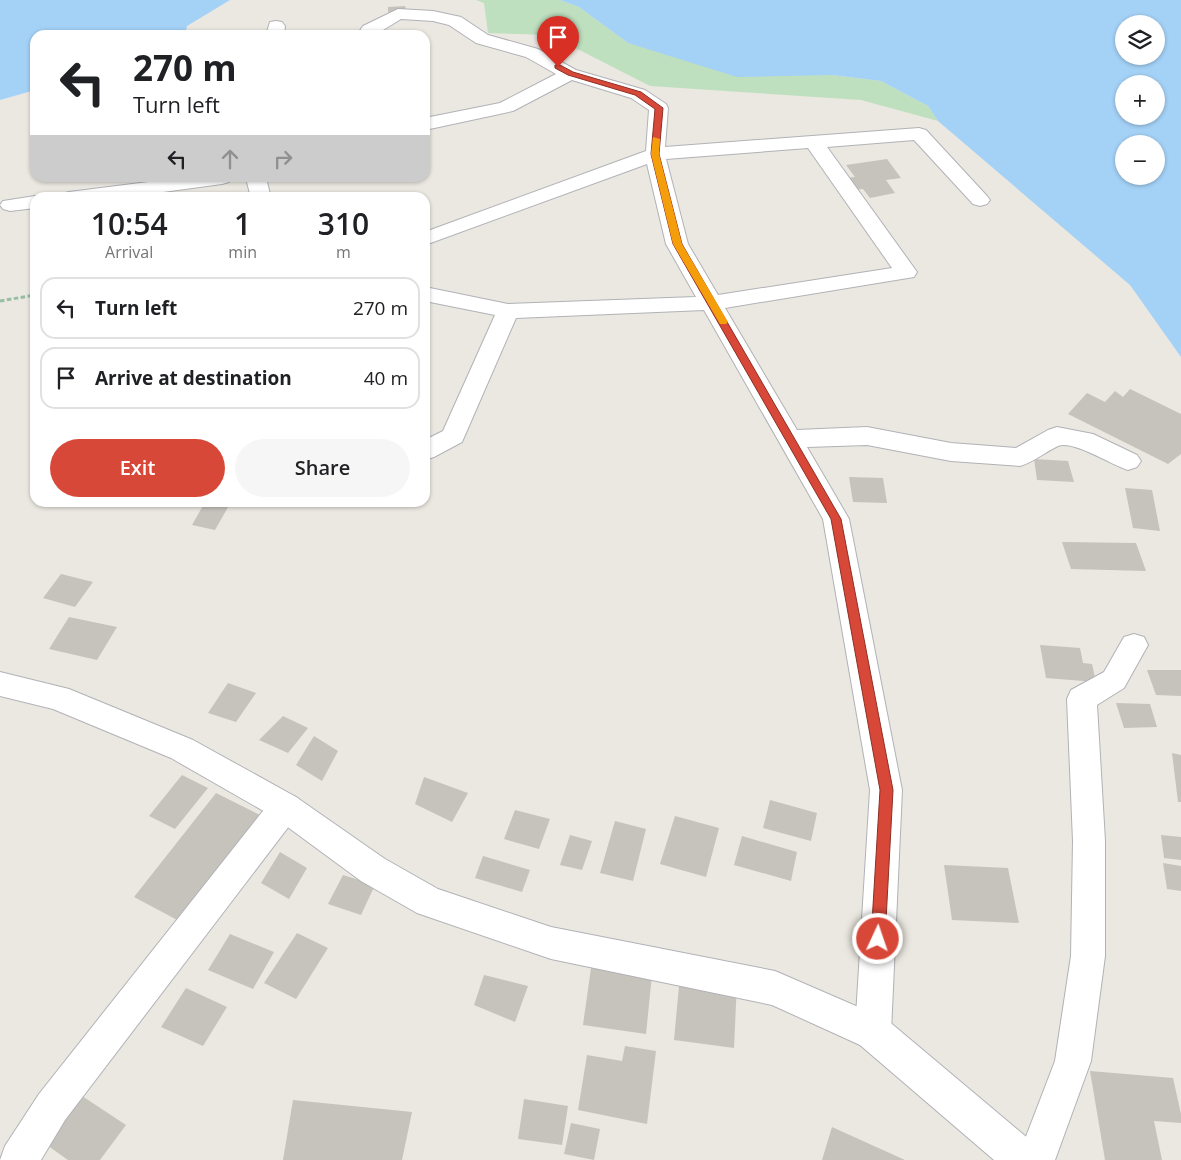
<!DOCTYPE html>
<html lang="en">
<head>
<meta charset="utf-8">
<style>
  :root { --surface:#fff; --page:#f6f6f6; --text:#202124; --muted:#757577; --line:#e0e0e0; --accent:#d84839 }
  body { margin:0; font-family:"Open Sans",sans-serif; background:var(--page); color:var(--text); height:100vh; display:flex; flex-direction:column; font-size:19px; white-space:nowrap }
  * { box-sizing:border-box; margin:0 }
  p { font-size:16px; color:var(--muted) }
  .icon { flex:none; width:28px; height:28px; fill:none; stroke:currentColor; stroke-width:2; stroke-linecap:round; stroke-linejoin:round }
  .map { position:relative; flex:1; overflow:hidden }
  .sheet { position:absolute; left:30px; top:192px; width:400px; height:315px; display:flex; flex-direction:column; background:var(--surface); border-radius:15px; box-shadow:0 1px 4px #0004 }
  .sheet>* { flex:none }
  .guide { position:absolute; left:30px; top:30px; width:400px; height:152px; border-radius:15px; box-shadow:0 1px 4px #0004; background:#fff; color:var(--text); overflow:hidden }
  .buttons { position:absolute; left:1115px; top:15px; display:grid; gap:10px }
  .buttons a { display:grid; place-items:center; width:50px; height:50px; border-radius:50%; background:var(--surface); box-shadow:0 1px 4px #0004; font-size:25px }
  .pin { position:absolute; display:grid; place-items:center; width:42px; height:42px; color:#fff; margin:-51px -21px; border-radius:50% 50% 50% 0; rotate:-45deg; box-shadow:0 0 5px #0007 }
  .pin .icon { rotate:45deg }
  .me { position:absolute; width:55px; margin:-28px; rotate:3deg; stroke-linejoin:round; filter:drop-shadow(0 0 4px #0008) }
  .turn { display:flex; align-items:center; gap:18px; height:105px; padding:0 20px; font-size:22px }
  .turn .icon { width:65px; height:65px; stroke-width:2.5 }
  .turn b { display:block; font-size:35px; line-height:42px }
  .lanes { display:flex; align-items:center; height:48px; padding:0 20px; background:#0003; justify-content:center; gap:25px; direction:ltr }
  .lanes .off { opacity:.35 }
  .eta { display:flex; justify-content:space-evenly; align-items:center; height:85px; text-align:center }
  .eta b { font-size:30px; font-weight:600; line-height:35px }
  .action { display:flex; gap:10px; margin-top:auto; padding:10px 20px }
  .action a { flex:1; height:58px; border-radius:30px; background:var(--accent); color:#fff; font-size:20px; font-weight:600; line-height:58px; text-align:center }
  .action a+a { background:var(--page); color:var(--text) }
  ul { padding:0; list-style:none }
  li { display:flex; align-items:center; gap:15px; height:62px; margin:0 10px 8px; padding:0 10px; border:2px solid var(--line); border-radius:15px }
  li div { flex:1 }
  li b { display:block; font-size:19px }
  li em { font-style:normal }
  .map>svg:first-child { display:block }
  .green { fill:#bee0bf }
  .water { fill:#a4d1f6; fill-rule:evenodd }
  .building { fill:#c6c3bc }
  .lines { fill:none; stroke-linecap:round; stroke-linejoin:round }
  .minor-casing { stroke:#b1b2b7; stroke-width:2 }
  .tertiary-casing { stroke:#b1b2b7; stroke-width:2 }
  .path { stroke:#97bea3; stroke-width:3; stroke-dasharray:4.5 2.5; stroke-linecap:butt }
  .minor { fill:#fff; fill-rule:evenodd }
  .tertiary { fill:#fff; fill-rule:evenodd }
  .route { fill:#d84839; stroke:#8c2f25 }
  .slow { fill:#f59e0b }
</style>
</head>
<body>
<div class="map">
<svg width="1181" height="1160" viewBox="0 0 1181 1160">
  <rect width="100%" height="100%" fill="#eae8e0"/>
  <!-- green -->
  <path class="green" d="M476,0H560L579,7L628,43L832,75L881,81L928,106L938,121L861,100L650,86L550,35L488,33L484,3Z"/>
  <!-- water -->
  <path class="water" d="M0,0H230L187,26L185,35H35V90L0,100Z
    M560,0H1181V357L1130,285L938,121L928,106L881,81L832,75L737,77L628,43L579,7ZM1124,24H1156V56H1124ZM1124,84H1156V116H1124ZM1124,144H1156V176H1124Z"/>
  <!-- building -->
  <path class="building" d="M405,6L406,11L388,12V7Z
    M887,159L901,178L886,180L895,193L870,198L863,189L853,190L845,178L855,177L846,165Z
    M1130,389L1181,414V454L1168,464L1068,414L1087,393L1105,402L1115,391L1123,397Z
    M1034,459L1068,461L1074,482L1037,480Z
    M849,477L883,478L887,503L853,502Z
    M1125,488L1152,490L1160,531L1133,528Z
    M205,502H231L215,530L192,525Z
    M1062,542L1136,543L1146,571L1071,569Z
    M61,574L93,582L75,607L43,598Z
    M69,617L117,627L97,660L49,649Z
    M1040,645L1080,648L1083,663L1092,664L1096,682L1046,678Z
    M1147,670H1181V696L1156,695Z
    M228,683L256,693L236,722L208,713Z
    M1116,703L1150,704L1157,727L1124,728Z
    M283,716L308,728L288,753L259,740Z
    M314,736L338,751L322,781L296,765Z
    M1172,753L1181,755V802H1178Z
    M182,775L208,788L175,829L149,816Z
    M424,777L468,793L452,822L415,804Z
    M216,793L262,816L181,922L134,897Z
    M770,800L817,813L811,841L763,828Z
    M515,810L550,819L539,849L504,839Z
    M675,816L719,828L706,877L660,864Z
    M615,821L646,829L633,881L600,873Z
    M570,835L592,841L582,870L560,865Z
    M1161,835L1181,837V860L1164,858Z
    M742,836L797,852L791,881L734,865Z
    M280,852L307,868L289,899L261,883Z
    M483,856L530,870L522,892L475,878Z
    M1163,863L1181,866V891L1167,889Z
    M944,865L1008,868L1019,923L952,920Z
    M343,875L375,885L361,915L328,904Z
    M297,933L328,948L296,999L264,983Z
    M230,934L274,952L253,989L208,970Z
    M591,968L652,975L646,1034L583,1025Z
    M484,975L528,986L515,1022L474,1005Z
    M680,975L737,982L734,1048L674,1040Z
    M186,988L227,1007L203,1046L161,1027Z
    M625,1046L656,1051L647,1124L578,1110L587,1055L622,1061Z
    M1090,1071L1173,1078L1181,1114V1123L1154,1121L1162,1160H1105Z
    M82,1096L126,1125L100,1160H68L44,1143Z
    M524,1099L568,1106L562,1145L518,1139Z
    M293,1100L412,1112L402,1160H283Z
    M571,1123L600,1129L594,1160L564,1154Z
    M832,1127L905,1160H822Z"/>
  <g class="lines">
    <!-- minor casing -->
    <g class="minor-casing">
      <path id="minor" d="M398,9L433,11L461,17L488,35L538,49L576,70L645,90L666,104L668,108L665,147L919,128L926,130L987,196L990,200L987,204L980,206L973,204L914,140L827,147L917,272L914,277L725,308L797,430L867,427L951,443L1016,448L1048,430L1057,427L1093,434L1137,455L1141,461L1137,467L1128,470C1111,465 1074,440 1058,446C1045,452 1034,462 1020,466L951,461L867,445L807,447L849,519L902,790L891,1032L886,1045L873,1050L860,1045L855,1032L870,790L823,519L704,310L516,318L462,442L434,457L425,460V440L443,431L495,315L425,301V287L508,304L696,297L666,244L647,164L425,245V232L646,151L649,110L631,98L572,80L513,111L425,130V118L500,103L556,74L526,57L476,43L449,25L433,21L401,19L375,35H357L363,26ZM808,148L892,268L718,295L688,244L666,159Z
        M276,21L282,22L285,26L284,35H266L270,22Z
        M180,178H232L229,182L222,184L119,198H59L62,194L69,192Z
        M246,178H266L271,198H251Z
        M35,196L42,198H35V208L10,211L3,209L0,205L3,201Z
        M1134,634L1144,637L1148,645L1124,688L1097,705L1105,841V956L1091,1061L1055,1160H1017L1055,1061L1071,956L1073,841L1067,699L1071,690L1104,672L1124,637Z
        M285,793L296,797L301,807L296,817L65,1120L41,1160H0L5,1146L39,1094L274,797Z"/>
    </g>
    <!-- tertiary casing -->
    <g class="tertiary-casing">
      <path id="tertiary" d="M0,672L69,689L193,740L296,797L385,859L438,889L551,927L775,971L886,1019L1037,1146L1042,1160H994L860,1045L772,1005L551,959L417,913L361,881L274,817L171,758L53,709L0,696Z"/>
    </g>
    <!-- path -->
    <path class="path" d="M0,301L35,295"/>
    <!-- minor -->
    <use href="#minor" class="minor"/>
    <!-- tertiary -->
    <use href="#tertiary" class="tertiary"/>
  </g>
  <!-- route -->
  <path class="route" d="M555,65H560L573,72L641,92L663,108L659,154L682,244L841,519L893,790L885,939L883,943L878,945L873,943L871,939L880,790L831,519L673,244L651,154L655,109L635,95L568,75L555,68Z"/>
  <!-- slow -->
  <path class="slow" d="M653,137L660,139L659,154L682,244L728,322L726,324H720L673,244L651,154Z"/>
</svg>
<div class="buttons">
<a><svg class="icon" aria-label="layers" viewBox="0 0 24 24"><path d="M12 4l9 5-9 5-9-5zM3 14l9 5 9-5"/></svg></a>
<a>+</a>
<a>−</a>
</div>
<div class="pin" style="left:558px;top:67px;background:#d93025"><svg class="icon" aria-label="arrive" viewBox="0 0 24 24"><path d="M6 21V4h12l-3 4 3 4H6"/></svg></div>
<svg class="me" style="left:878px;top:939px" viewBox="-20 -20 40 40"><circle r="17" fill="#d84839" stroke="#fff" stroke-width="3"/><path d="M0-11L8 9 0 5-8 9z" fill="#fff"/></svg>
<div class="guide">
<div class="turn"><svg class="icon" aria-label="left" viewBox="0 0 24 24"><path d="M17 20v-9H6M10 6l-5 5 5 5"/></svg><div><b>270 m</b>Turn left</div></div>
<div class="lanes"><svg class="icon" aria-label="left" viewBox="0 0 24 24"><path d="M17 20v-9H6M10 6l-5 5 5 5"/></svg><svg class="icon off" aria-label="ahead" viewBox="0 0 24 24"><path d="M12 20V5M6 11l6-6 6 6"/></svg><svg class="icon off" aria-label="right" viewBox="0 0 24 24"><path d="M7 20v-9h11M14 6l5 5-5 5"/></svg></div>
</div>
<section class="sheet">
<div class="eta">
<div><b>10:54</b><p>Arrival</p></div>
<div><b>1</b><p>min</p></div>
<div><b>310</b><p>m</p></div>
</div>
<ul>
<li><svg class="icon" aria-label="left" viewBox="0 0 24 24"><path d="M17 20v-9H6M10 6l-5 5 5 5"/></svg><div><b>Turn left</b></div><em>270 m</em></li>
<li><svg class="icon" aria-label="arrive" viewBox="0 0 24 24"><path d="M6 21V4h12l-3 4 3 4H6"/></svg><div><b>Arrive at destination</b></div><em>40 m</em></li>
</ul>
<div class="action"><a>Exit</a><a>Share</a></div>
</section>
</div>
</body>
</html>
